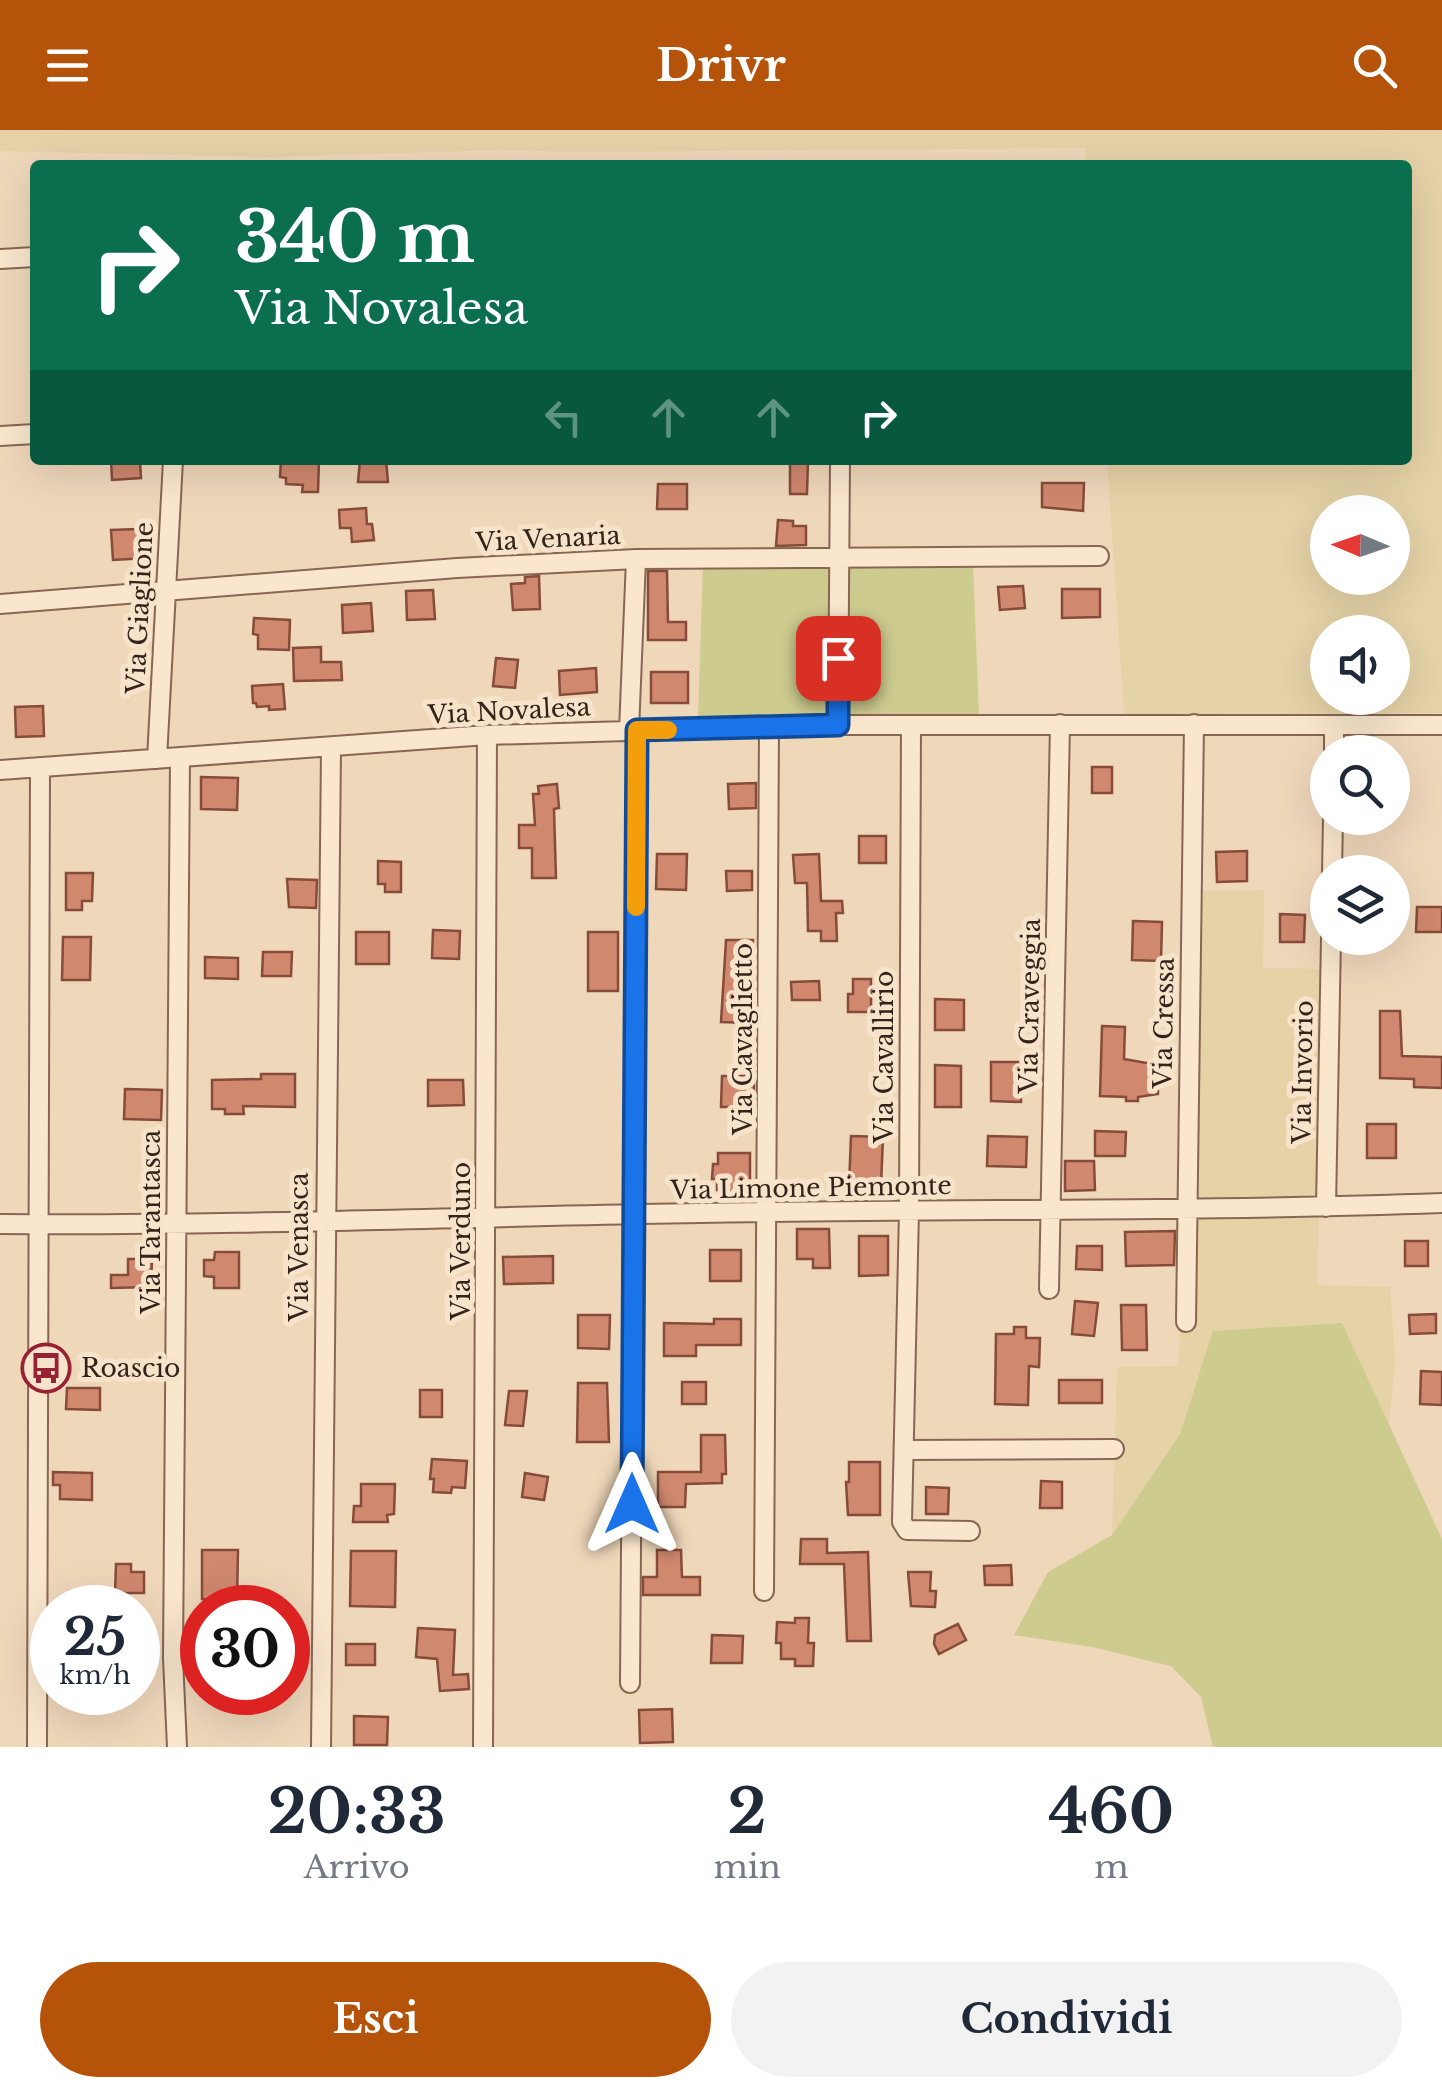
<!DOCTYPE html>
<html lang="it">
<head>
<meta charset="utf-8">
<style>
  :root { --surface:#fff; --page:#f2f2f3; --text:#1f2937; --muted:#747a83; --accent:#b45309 }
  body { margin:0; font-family:"Libre Baskerville",serif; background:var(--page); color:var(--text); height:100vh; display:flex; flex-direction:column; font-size:38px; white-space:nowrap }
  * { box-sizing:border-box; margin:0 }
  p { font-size:32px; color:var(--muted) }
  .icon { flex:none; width:55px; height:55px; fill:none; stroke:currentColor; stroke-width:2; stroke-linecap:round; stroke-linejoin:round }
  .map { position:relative; height:1617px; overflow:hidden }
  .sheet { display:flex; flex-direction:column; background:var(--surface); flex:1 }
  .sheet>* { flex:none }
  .top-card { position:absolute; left:30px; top:30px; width:1382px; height:305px; border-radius:10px; box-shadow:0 10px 40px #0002; background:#0b6e4f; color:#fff; overflow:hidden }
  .needle { width:65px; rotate:272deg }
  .controls { position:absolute; left:1310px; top:365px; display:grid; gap:20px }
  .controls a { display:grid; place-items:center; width:100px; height:100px; border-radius:50%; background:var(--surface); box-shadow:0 10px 40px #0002; font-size:50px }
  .speed { position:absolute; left:30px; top:1455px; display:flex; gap:20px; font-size:50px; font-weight:700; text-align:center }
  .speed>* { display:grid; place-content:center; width:130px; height:130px; border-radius:50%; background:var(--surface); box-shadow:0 10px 40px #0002; line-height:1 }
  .speed small { font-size:25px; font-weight:400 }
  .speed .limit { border:15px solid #d22; background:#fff; color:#111 }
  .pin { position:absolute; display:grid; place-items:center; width:85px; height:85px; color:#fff; margin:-42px; border-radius:20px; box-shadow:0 5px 15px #0006 }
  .me { position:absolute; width:110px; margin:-55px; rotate:0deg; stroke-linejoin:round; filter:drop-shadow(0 0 8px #0008) }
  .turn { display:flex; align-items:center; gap:35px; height:210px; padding:0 40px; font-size:45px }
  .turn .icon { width:130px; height:130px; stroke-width:2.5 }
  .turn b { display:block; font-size:70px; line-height:85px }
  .lanes { display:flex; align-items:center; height:95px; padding:0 40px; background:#0003; justify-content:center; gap:50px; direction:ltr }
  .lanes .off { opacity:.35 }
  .eta { display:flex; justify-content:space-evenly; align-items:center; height:170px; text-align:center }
  .eta b { font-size:60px; font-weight:700; line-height:70px }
  .action { display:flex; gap:20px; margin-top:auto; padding:20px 40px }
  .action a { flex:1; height:115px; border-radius:60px; background:var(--accent); color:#fff; font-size:40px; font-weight:700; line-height:115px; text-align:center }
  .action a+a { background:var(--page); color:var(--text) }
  header { display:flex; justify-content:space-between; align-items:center; height:130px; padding:0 40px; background:var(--accent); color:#fff; font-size:45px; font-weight:700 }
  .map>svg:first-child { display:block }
  .farmland { fill:#e5d2a7; fill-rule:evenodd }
  .green { fill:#cdcb8e }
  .building { fill:#d0886e; stroke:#874c39; stroke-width:2.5 }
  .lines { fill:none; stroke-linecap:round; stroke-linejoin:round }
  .street-casing { stroke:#876754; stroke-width:22 }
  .street { stroke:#fae6cd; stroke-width:18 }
  .route-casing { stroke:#114b97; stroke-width:25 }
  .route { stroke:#1a73e8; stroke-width:18 }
  .slow { stroke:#f59e0b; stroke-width:18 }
  .labels { text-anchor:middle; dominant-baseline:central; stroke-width:10; stroke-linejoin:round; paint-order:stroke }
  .street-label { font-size:25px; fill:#35231a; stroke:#f7e3ca }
  .poi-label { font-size:25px; fill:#35231a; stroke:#f7e3ca; text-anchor:start }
</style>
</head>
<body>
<header><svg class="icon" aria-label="menu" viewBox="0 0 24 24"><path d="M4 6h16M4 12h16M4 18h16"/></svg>Drivr<svg class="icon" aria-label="search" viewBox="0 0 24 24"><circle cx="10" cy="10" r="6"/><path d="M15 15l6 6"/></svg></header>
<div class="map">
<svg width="1442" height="1617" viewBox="0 0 1442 1617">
  <rect width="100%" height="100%" fill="#efd7ba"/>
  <!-- farmland -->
  <path class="farmland" d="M0,0H1442V583L1124,584L1107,330H1408V35H1087L1085,18L581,22L498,20L269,27L0,21ZM1328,382H1392V448H1328ZM1328,502H1392V568H1328Z
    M1264,760L1263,838L1325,839L1322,1070L1199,1071L1195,1066L1200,761Z
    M1319,1087L1317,1155L1390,1157L1395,1230L1389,1296L1342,1193L1214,1201L1180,1304L1112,1406L1117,1237L1178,1236L1180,1202L1195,1201V1088Z"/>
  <!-- green -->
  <path class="green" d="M703,434L833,436L830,579L827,586L698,589Z
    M848,434L973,435L979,586L843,585Z
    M1342,1193L1442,1409V1617H1213L1201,1567L1171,1536L1092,1517L1014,1505L1048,1442L1112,1405L1180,1304L1213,1201Z"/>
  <!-- building -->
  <path class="building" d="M111,330L140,331L141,348L112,350Z
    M281,330H319L318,362H302L303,355L286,354V348L280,347Z
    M360,330H386L388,352H358Z
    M790,330H808L807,364H790Z
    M1042,353H1084L1083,381L1042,377Z
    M658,354H687V379H657Z
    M366,378L367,394H372L374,410L352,412L351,398H340L339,380Z
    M778,390L793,391V396H806V415L776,416Z
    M137,399L138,415L147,414L148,428L113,430L111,400Z
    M648,441H667L668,492H686V510H648Z
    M539,446L540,479L513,480L511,454L525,453V447Z
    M1023,456L1025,478L1000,480L998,457Z
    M1062,459H1100V487L1062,488Z
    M433,460L435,489L407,490L406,461Z
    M371,473L373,501L343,503L342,475Z
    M254,488L290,490L289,520L258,519V505L253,504Z
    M321,517V532H341L342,550L294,551L293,518Z
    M496,528L518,530L515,558L493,556Z
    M596,538L597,562L560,565L559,541Z
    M651,542H688V573H651Z
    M283,554L285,579L269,580V576L257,577L256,573H253L252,556Z
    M43,576L44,606L16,607L15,577Z
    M1092,637H1112V663H1092Z
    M201,647L238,648L237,680L201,679Z
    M756,653V678L729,679L728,654Z
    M557,654L559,678L554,679L556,748H532V718H519V695H535L533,664H539L538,656Z
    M859,706H886V733H859Z
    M1247,721V751L1217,752L1216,722Z
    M657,724H687L686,760L656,759Z
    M819,724L821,771H842L843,783H836L837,811H821V801H808L807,753H795L793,725Z
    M378,731L401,732V762H385V754H378Z
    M726,741H752V760L727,761Z
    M66,743H93L92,771H82V780H66Z
    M287,749L317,750L316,778L289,777Z
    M1417,777H1442V802H1416Z
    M1280,784L1305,785L1304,812H1280Z
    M1133,791L1162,792L1161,831L1132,830Z
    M433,800L460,801L459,829L432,828Z
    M356,802H389V834H356Z
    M588,802H618V861H588Z
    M63,807H91L90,850H62Z
    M726,810H753L750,893L721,892Z
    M263,822H292L291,846H262Z
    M205,827L238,828V849L205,848Z
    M853,849H871V882H848V864H853Z
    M819,851L820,870H792L791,852Z
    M935,869L964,870V900H935Z
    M1380,881H1400L1402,926L1442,927V958L1414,957V949L1380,948Z
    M1102,896L1125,897L1124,929L1158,935V964L1138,967V971H1126V967L1100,966Z
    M991,932H1021V972L991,971Z
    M935,935L961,936V977H935Z
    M261,944H295V977L243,976L244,984H225V979H212V950L261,949Z
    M722,946H754V977H721Z
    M428,950H463L464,975L428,976Z
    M125,959L162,960L161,990L124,989Z
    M1367,994H1396V1028H1367Z
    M1095,1001L1126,1002L1125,1026H1095Z
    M851,1006L883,1007L881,1056H849Z
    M988,1006L1027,1007L1026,1037L987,1036Z
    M718,1023H750V1061L717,1060V1049H712L713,1034H718Z
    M1065,1031H1094L1095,1060L1065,1061Z
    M797,1099H829L830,1138H813V1129H797Z
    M1175,1101L1174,1135L1126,1136L1125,1102Z
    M859,1106H888V1145L859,1146Z
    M1405,1111H1428V1136H1405Z
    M1077,1116H1102V1140L1076,1139Z
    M710,1120H741V1151H710Z
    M215,1122H239V1158H214V1147L204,1146V1130H214Z
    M553,1126V1153L504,1154L503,1127Z
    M128,1129H152L151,1157L111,1158V1145H128Z
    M1075,1171L1098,1173L1094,1206L1072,1204Z
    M1121,1175H1146L1147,1220H1122Z
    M1436,1184V1203L1410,1204L1409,1185Z
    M578,1185H610L609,1219L578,1218Z
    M714,1189H741V1215H696V1226H664V1193L714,1194Z
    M1014,1197H1026V1208H1040L1039,1237L1029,1236L1028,1275L995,1274L996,1204H1014Z
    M1421,1241L1442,1242V1275L1420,1274Z
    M1059,1250H1102V1273H1059Z
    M682,1252H706V1274H682Z
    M578,1253H607L609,1312H577Z
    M67,1258H100V1280L66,1279Z
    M420,1260H442V1287H420Z
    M509,1261H527L523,1296L505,1295Z
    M701,1305H725L726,1344H722V1353L686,1354L685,1377H658V1342H701Z
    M432,1329L467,1331L465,1358L452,1357L451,1363L433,1362L434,1349H430Z
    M849,1332H880V1385H848L846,1352H849Z
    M53,1342L92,1343V1370L60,1369V1355H53Z
    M525,1343L548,1347L544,1370L522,1367Z
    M1041,1351L1062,1352V1378H1040Z
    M361,1354H395L394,1384L387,1385L388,1392H353L354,1376H361Z
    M926,1357L949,1358L948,1384H926Z
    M801,1409H827V1423L868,1422L871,1511H847L844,1434H800Z
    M202,1420H238L237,1470L202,1469Z
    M657,1420H681L682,1447H700V1465H643V1447H657Z
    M351,1421H396L395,1477L350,1476Z
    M116,1434H131V1442H144V1463H115Z
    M1011,1435L1012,1455H985L984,1436Z
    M908,1442H931L930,1461H936L935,1477L911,1476Z
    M795,1488H809L808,1513H814L813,1536H795V1529H781V1513H776L777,1492L795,1493Z
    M958,1494L966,1510L939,1524L934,1514L935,1505Z
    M418,1498L455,1500L453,1545L468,1544L469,1559L440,1561L437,1529L416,1527Z
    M712,1505L743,1506L742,1533H711Z
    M346,1514H375V1535H346Z
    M672,1579L673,1612L640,1613L639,1580Z
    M354,1586L388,1587L387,1615H354Z"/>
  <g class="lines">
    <!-- street casing -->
    <g class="street-casing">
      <path id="street" d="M0,129L35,127
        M0,306L35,304
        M0,474L457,438L636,429L1099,426
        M838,595L840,330
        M911,595L909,1081L902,1392L907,1400L970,1401
        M629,601L636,429
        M1334,622V595
        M157,629L173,330
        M0,640L487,605L838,595H1442
        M1332,742L1333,688
        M1326,1077L1331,808
        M0,1094C257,1096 513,1085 770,1082C994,1079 1218,1081 1442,1073
        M1049,1159L1060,594
        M1186,1192L1194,594
        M904,1320L1114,1319
        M764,1461L769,597
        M630,1553L637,601
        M37,1617L40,638
        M177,1617L173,1528L180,628
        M321,1617L331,618
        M483,1617L487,605"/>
    </g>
    <!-- street -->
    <use href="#street" class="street"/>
  </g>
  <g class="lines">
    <!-- route casing -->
    <g class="route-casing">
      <path id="route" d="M632,1374L637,600L838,595V528"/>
    </g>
    <!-- route -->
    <use href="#route" class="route"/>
    <!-- slow -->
    <path class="slow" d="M636,777L637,600H668"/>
  </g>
  <!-- icons -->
  <defs>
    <g id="bus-ring" transform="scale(2.5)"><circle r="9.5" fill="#f7e3ca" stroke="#982134" stroke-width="1.5"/><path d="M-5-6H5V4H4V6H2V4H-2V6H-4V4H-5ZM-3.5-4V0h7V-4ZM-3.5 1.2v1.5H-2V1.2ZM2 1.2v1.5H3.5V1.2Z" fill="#982134"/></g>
  </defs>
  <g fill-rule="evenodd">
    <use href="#bus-ring" x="46" y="1238"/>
  </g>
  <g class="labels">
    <!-- street labels -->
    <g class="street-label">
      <text transform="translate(548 409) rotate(-3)">Via Venaria</text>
      <text transform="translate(140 478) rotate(-87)">Via Giaglione</text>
      <text transform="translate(509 581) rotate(-3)">Via Novalesa</text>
      <text transform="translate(1030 876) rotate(-89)">Via Craveggia</text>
      <text transform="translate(1164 893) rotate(-89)">Via Cressa</text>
      <text transform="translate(743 909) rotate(-90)">Via Cavaglietto</text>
      <text transform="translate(884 927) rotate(-90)">Via Cavallirio</text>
      <text transform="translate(1303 942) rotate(-89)">Via Invorio</text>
      <text transform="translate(811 1058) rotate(-1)">Via Limone Piemonte</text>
      <text transform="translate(151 1092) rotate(-90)">Via Tarantasca</text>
      <text transform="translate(461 1111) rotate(-90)">Via Verduno</text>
      <text transform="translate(299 1117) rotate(-90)">Via Venasca</text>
    </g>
    <!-- poi labels -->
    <g class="poi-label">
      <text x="81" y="1238">Roascio</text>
    </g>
  </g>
</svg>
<div class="controls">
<a><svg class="needle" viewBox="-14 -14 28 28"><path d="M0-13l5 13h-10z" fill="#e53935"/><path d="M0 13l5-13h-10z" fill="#747a83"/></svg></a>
<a><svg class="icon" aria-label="sound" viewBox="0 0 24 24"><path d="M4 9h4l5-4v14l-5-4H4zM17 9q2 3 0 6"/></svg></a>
<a><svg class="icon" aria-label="search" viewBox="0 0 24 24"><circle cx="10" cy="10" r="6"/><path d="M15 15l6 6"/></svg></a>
<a><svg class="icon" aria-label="layers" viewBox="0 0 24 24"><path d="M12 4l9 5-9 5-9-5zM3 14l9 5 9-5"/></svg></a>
</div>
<div class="speed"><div>25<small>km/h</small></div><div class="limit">30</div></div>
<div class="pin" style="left:838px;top:528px;background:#d93025"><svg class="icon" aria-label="arrive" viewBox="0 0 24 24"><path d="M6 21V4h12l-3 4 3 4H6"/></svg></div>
<svg class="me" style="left:632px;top:1374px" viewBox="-20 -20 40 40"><path d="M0-17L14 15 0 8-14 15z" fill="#1a73e8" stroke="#fff" stroke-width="4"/></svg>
<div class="top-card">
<div class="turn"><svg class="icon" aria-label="right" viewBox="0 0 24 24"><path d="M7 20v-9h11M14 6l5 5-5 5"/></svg><div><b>340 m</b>Via Novalesa</div></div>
<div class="lanes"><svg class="icon off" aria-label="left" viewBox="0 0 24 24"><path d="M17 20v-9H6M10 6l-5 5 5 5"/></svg><svg class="icon off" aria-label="ahead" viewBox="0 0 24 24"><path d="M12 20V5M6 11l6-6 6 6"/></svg><svg class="icon off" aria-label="ahead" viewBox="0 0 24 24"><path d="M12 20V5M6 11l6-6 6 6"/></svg><svg class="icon" aria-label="right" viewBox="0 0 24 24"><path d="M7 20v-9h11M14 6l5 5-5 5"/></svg></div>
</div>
</div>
<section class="sheet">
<div class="eta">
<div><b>20:33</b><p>Arrivo</p></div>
<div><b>2</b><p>min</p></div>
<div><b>460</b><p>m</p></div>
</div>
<div class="action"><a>Esci</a><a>Condividi</a></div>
</section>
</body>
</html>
